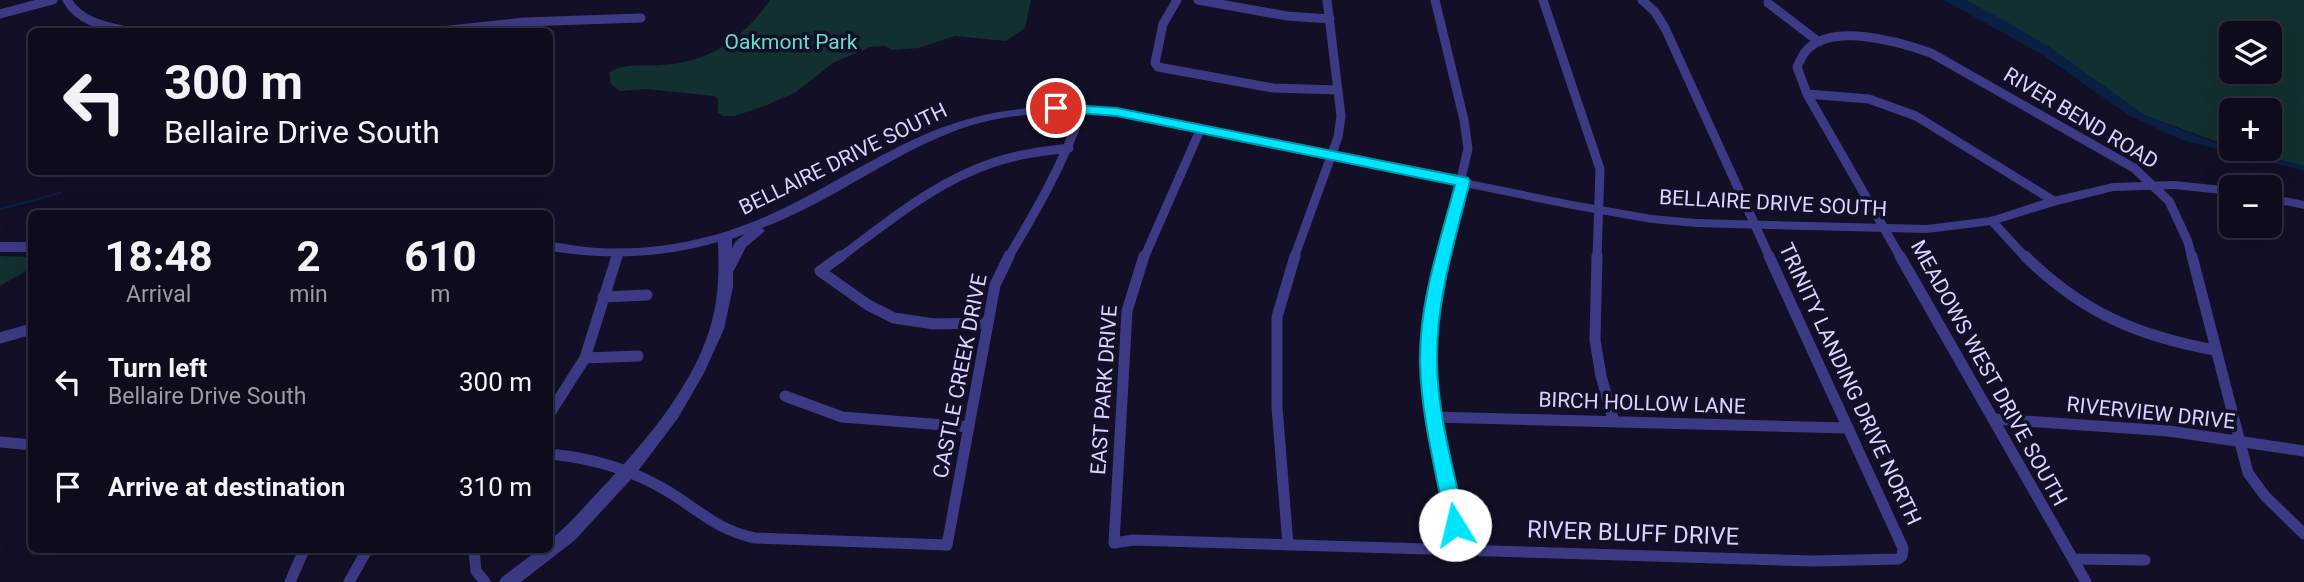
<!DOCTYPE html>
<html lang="en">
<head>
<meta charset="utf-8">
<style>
  :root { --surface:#0e0b1c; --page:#171425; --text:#f1f3f6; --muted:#9b9ba3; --line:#2e2b3b }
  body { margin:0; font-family:Roboto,sans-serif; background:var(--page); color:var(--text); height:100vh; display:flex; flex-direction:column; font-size:26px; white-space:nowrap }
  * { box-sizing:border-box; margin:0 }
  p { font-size:23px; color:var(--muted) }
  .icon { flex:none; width:38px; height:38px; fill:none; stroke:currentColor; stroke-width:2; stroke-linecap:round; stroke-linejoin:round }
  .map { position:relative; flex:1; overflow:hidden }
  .panel { position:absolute; left:28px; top:210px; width:525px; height:343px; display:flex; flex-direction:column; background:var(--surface); border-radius:10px; box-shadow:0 7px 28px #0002,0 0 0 2px var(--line) }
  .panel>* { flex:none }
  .hud { position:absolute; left:28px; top:28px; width:525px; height:147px; border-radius:10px; box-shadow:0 7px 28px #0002,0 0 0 2px var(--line); background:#0e0b1c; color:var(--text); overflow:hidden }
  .buttons { position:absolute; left:2219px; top:21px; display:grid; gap:14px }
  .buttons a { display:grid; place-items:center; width:63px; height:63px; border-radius:10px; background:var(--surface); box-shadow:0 7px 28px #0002,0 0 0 2px var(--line); font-size:35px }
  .pin { position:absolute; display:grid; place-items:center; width:60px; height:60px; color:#fff; margin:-30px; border:4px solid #fff; border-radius:50%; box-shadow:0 2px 7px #0007 }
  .me { position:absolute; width:77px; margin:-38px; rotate:351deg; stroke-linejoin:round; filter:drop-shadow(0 0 5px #0008) }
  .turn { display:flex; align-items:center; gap:24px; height:147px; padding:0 21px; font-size:32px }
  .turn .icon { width:91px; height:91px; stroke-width:2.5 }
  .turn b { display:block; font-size:49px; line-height:60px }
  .eta { display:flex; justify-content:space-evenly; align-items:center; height:119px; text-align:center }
  .eta b { font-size:42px; font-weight:700; line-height:49px }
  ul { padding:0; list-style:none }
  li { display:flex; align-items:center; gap:21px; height:105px; padding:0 21px }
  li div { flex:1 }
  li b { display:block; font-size:26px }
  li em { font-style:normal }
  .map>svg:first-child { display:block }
  .green { fill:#12302f; fill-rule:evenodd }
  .water { fill:#0a1f44 }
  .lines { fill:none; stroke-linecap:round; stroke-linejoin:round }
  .stream { stroke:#0a1f44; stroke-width:2.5 }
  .minor-far1 { stroke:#3d3a85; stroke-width:9 }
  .minor { stroke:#3d3a85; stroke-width:11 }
  .tertiary { fill:#3d3a85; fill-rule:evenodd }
  .route { fill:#00e5ff; stroke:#0095a6; stroke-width:2 }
  .labels { text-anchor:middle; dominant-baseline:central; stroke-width:7; stroke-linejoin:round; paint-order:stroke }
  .park-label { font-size:21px; fill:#5fe0c0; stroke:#130f26 }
  .street-label { font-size:21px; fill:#d9d4ff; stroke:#130f26 }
  .near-street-label { font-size:24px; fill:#d9d4ff; stroke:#130f26 }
</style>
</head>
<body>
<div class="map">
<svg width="2304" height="582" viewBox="0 0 2304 582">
  <rect width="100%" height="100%" fill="#130f26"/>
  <!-- green -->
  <path class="green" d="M770,0H1031L1025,28L1006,41L955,36L919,48L893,50L885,46L870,47L833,63L796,92L767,105L735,116H723L718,113V99L714,96L646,89L620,91L611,84L609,73C623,62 645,67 662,65C710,62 743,39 770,0Z
    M1965,0H2304V166L2236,149H2270V110H2231V147L2144,115L2049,47ZM2231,33H2270V72H2231Z
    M0,256L31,257V268L0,286Z"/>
  <!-- water -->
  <path class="water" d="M1944,0H1965L2007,22L2049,47L2144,115L2231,149L2304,166V171L2182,140L2128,115L2043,55Z"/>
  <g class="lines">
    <!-- stream -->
    <path class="stream" d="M0,209L60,193"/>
    <!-- minor-far1 -->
    <path class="minor-far1" d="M67,0C80,23 108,27 132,32
      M1177,0L1163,24L1155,63L1158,67L1273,88L1338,90
      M1198,0L1287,16L1330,19
      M1435,0L1464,120L1468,149L1442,258
      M1543,0L1600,169L1597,258
      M1642,0L1655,12L1665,28L1770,258
      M1768,3L1819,42
      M0,14L53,0
      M432,32L524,22L641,18
      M1807,94L1869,99L1916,116L2054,201
      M1992,221L2026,258
      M617,258L618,253
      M839,258C888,222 936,181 995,162C1019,154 1044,151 1069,148
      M1008,258C1037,209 1064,163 1082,109
      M1144,258L1201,128
      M1294,258L1338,137L1341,116L1327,0
      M1901,258L1807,94L1797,67C1799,63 1802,56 1805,52C1830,21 1900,42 1931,53L2134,168L2169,201L2188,242L2192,258"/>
    <!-- minor -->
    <path class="minor" d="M841,256L820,271L868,305L894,318L934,324L986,323
      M1144,256L1127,311L1114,543L1133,540L1814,561L1898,559L1902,556L1903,548L1769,256
      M1443,256L1436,284L1428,361L1459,551
      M1597,256L1595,340L1601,376L1614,422
      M1900,256L2086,582
      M2025,256C2082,312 2137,336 2215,350
      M2192,256L2248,473L2265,496L2304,534
      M603,297L647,295
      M0,338L32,329
      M585,358L638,356
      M785,396L842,417L969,427
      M550,413L585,358L617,256
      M1435,417L1847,428
      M1994,419L2169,431L2304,451
      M0,442L32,445
      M550,454C592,458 633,470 669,492C700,511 717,530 755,538L947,545L995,285L1009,256
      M1288,545L1277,407V317L1295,256
      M474,550L476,571L485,582
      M2073,559L2145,560
      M290,582L304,550
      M349,582L367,550"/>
    <!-- tertiary -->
    <path class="tertiary" d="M1073,106L1117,108L1572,201L1652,215L1696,219L1927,225L1991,217L2049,198L2113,183L2174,181L2233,187L2231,195L2174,189L2113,191L2057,205L1992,225L1927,233L1696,227L1652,223L1572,209L1117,116C1068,112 1016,111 969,126C895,150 835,201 762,228L765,231L746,247L733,272V287L724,329L704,373L678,418L635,475L575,540L521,582H499L502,577L538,550H550V540C568,526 583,508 599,491C642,446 692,388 710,328C719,299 719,272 718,242C662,258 608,260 550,251V242C562,243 574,246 586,247C633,252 683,245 728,231C803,207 865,158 938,129C981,112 1026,106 1073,106ZM745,234L736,241L732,248V239Z
      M2270,194L2304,201V209L2270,202Z
      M0,242H32V252H0Z"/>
  </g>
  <!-- route -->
  <path class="route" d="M1056,104L1117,108L1468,178L1470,181C1455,240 1436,300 1437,361C1437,415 1455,472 1465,525L1462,531L1455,533L1449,531L1446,525C1436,472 1421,416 1420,362C1419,302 1440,242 1455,185L1117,116L1051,111V105Z"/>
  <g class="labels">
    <!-- park labels -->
    <g class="park-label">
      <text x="791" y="42">Oakmont Park</text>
    </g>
    <!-- street labels -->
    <g class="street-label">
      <text transform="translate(2081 118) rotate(31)">RIVER BEND ROAD</text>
      <text transform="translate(843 159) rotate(-26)">BELLAIRE DRIVE SOUTH</text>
      <text transform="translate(1773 203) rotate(3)">BELLAIRE DRIVE SOUTH</text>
      <text transform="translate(1989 373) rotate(61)">MEADOWS WEST DRIVE SOUTH</text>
      <text transform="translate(960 376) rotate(-79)">CASTLE CREEK DRIVE</text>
      <text transform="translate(1850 384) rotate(65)">TRINITY LANDING DRIVE NORTH</text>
      <text transform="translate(1104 390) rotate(-86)">EAST PARK DRIVE</text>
      <text transform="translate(1642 403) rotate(2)">BIRCH HOLLOW LANE</text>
      <text transform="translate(2151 413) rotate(6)">RIVERVIEW DRIVE</text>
    </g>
    <!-- near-street labels -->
    <g class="near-street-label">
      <text transform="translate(1633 533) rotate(2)">RIVER BLUFF DRIVE</text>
    </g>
  </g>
</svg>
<div class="buttons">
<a><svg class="icon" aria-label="layers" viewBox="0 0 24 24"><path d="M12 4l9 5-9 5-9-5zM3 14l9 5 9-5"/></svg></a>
<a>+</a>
<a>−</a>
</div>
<div class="pin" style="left:1056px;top:108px;background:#d93025"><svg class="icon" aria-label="arrive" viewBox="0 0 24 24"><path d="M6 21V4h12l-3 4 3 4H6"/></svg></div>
<svg class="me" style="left:1455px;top:525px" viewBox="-20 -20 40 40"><circle r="19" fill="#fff"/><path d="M0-13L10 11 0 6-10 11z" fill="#00e5ff"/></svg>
<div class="hud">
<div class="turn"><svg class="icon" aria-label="left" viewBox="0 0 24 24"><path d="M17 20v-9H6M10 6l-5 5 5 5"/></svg><div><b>300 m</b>Bellaire Drive South</div></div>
</div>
<section class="panel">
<div class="eta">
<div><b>18:48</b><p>Arrival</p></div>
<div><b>2</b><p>min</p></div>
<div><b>610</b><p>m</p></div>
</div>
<ul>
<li><svg class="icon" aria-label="left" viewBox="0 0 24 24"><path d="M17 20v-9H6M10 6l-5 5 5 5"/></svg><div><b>Turn left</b><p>Bellaire Drive South</p></div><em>300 m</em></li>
<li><svg class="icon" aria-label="arrive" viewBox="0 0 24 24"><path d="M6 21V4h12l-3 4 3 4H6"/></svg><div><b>Arrive at destination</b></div><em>310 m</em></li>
</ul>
</section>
</div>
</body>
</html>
